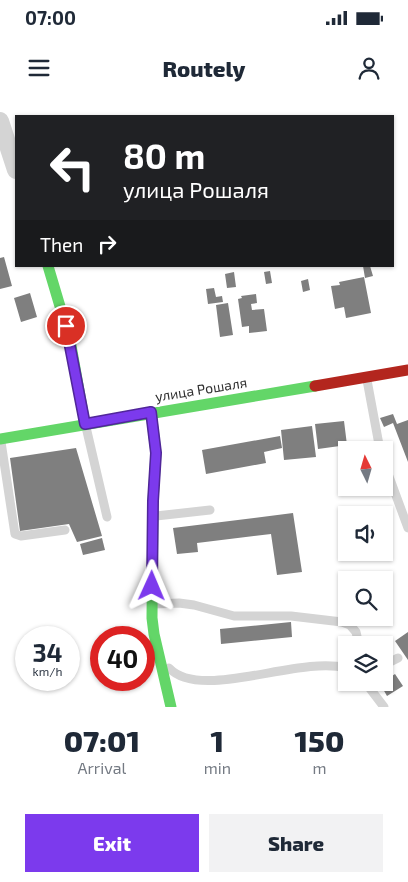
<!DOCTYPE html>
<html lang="en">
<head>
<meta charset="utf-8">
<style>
  :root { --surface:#fff; --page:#f2f2f3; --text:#1f2937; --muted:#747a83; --accent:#7c3aed }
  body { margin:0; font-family:"Exo 2",sans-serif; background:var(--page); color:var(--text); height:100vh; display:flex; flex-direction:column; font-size:19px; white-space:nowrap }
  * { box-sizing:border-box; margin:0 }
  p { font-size:16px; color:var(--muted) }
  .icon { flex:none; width:28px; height:28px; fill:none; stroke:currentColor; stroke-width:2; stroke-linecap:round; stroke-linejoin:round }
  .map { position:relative; height:607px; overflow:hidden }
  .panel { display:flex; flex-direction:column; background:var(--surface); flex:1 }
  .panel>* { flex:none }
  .top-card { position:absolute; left:15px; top:15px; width:379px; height:152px; border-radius:0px; box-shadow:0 1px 4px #0004; background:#202124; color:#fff; overflow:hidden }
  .needle { width:32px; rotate:355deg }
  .buttons { position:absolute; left:338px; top:341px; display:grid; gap:10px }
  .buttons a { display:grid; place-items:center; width:55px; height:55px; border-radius:0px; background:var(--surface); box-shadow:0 1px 4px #0004; font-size:25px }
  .speed { position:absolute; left:15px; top:526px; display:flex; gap:10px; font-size:25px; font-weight:700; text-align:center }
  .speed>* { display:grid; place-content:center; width:65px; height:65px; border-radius:50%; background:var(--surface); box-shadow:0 1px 4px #0004; line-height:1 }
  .speed small { font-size:12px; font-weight:400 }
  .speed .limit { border:8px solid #d22; background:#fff; color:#111 }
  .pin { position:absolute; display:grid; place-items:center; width:42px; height:42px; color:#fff; margin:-21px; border:2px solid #fff; border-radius:50%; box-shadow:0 1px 5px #0007 }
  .me { position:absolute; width:55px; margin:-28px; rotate:1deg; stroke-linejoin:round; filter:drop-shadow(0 0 4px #0008) }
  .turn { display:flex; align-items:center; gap:18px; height:105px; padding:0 25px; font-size:22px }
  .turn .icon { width:65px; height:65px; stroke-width:2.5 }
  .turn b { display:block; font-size:35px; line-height:42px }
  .then { display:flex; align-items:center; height:48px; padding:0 25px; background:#0003; gap:10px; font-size:19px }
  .eta { display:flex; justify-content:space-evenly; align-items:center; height:85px; text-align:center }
  .eta b { font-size:30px; font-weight:800; line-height:35px }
  .action { display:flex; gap:10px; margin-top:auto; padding:10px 25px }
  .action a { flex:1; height:58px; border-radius:0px; background:var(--accent); color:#fff; font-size:20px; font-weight:800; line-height:58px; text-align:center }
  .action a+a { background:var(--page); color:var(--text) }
  .status { display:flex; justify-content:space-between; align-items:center; height:35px; padding:0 25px; background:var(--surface); direction:ltr }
  .status svg { height:14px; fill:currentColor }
  header { display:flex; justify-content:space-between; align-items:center; height:65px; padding:0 25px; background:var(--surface); font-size:22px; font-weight:800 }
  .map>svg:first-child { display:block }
  .building { fill:#7f7f7f }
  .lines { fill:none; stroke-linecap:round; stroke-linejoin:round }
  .lane { stroke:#d4d4d4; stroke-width:9 }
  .street { stroke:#d4d4d4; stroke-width:18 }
  .fast { stroke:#63d668; stroke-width:11 }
  .jam { stroke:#b3261e; stroke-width:11 }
  .route-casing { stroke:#51269a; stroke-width:12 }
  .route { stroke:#7c3aed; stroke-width:9 }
  .labels { text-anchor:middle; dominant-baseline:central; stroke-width:5; stroke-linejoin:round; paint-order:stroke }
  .street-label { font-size:14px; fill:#2f2f2f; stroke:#fff }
</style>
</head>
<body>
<div class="status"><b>07:00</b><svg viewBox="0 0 49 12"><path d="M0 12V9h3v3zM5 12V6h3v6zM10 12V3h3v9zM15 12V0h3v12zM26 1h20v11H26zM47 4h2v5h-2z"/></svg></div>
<header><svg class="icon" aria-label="menu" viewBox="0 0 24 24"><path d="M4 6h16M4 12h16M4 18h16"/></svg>Routely<svg class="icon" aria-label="person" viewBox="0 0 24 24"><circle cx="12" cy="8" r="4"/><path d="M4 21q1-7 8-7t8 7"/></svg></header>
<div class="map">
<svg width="408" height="607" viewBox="0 0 408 607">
  <rect width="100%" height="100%" fill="#fff"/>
  <!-- building -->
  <path class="building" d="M4,157L12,186L0,189V158Z
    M363,166H370L373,176L365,178Z
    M270,171L272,183L266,184L264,172Z
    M234,172L236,187L227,188L225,174Z
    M364,177L371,213L346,218L344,207L335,209L331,186L340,185L339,182Z
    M308,179L310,190L303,192L301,181Z
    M214,188L216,197L222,196L223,202L208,204L206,189Z
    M30,193L37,217L21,222L14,198Z
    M256,194L257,203L251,204L252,210L264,209L267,231L249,233V226L242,227L238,199L242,198L241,196Z
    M228,203L233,235L220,237L216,205Z
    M393,314L397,324L408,320V362L393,323L384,327L380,318Z
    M344,321L347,345L318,349L315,324Z
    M312,326L316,357L284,360L281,330Z
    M280,336L282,348L264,352L266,363L206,374L202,350Z
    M76,348L102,436L77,442L69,424L20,431L10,358Z
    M293,413L302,472L277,475L271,434L197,443L198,452L177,454L173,428Z
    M102,438L105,450L83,455L80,444Z
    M291,522L292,537L221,544L220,529Z
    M408,532V560L395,541Z
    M391,573L392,576L395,574L403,586L387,596L379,582H384V578Z"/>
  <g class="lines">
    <!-- lane -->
    <path class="lane" d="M367,280L380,350
      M86,327L107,417
      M1,342L15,434L21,436L65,430
      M384,363L408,428
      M156,416L210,410
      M154,504L179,503L194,505L234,516H291L342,522L350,525L356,532L359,545
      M384,565L398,558
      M169,568C201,602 299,555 346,568
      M365,582L384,607"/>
    <!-- street -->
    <path class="street" d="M0,21L16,70"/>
    <!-- fast -->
    <path class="fast" d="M48,166L70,240L85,324
      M151,312L156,353L153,401L152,518L154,534L171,607
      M0,339L315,286"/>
    <!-- jam -->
    <path class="jam" d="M315,286L408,270"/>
  </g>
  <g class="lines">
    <!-- route casing -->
    <g class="route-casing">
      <path id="route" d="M66,226L85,324L151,312L156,353L153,401L152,486"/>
    </g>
    <!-- route -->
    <use href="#route" class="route"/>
  </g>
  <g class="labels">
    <!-- street labels -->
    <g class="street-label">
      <text transform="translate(201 289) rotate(-9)">улица Рошаля</text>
    </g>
  </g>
</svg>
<div class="buttons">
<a><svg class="needle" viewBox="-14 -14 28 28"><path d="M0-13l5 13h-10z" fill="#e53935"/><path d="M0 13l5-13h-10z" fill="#747a83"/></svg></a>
<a><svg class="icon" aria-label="sound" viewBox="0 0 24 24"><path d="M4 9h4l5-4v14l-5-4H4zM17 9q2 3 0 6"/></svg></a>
<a><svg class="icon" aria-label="search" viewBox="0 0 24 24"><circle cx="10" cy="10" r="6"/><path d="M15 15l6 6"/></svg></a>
<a><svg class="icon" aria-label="layers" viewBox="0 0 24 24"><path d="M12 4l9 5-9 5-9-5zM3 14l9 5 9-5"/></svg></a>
</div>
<div class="speed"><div>34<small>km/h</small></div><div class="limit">40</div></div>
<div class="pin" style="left:66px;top:226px;background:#d93025"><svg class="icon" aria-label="arrive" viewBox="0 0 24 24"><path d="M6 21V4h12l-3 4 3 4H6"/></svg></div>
<svg class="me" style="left:152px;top:486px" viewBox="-20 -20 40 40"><path d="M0-17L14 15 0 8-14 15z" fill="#7c3aed" stroke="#fff" stroke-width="4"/></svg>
<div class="top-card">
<div class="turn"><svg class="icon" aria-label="left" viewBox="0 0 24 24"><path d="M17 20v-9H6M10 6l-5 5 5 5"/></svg><div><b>80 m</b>улица Рошаля</div></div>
<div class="then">Then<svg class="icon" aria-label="right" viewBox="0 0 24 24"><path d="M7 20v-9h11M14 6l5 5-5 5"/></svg></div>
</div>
</div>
<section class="panel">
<div class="eta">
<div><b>07:01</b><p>Arrival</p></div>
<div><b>1</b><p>min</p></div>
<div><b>150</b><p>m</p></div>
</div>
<div class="action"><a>Exit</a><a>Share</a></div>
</section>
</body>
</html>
